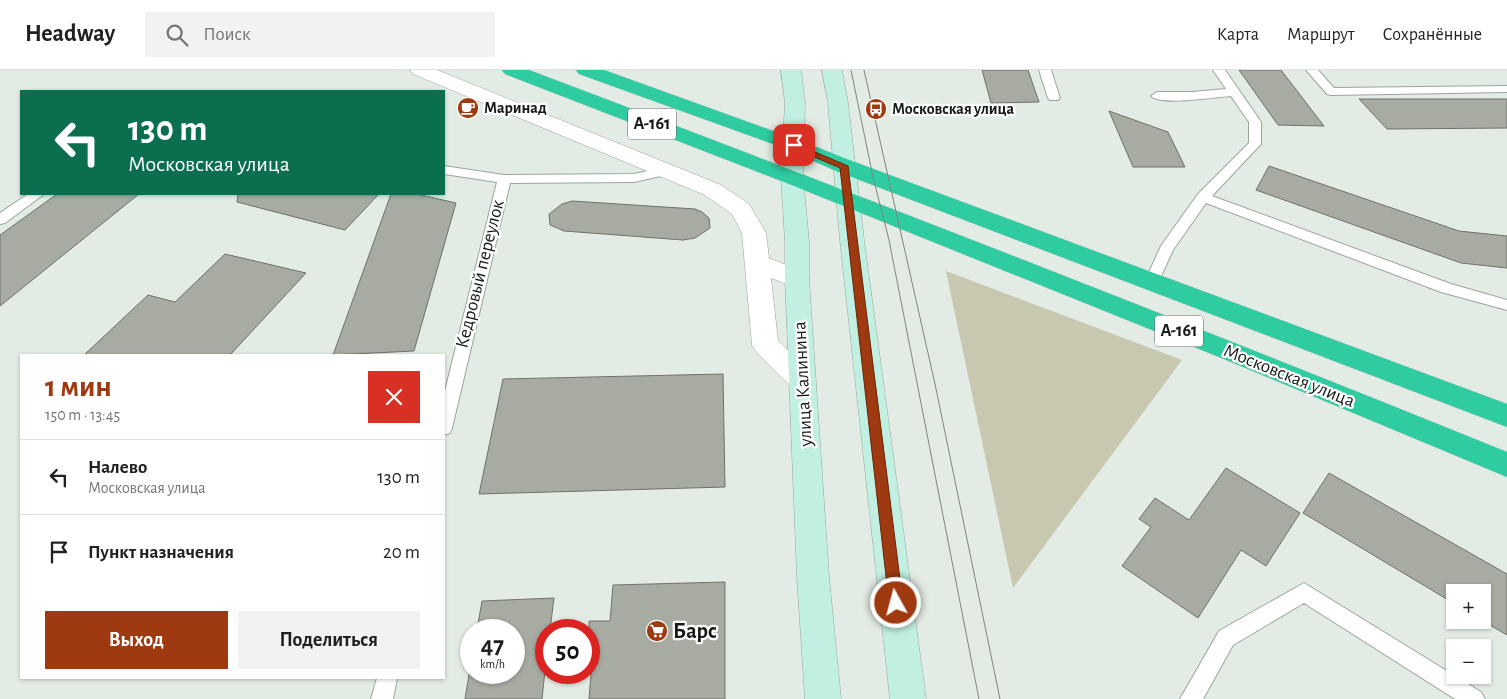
<!DOCTYPE html>
<html lang="ru">
<head>
<meta charset="utf-8">
<style>
  :root { --surface:#fff; --page:#f2f2f2; --text:#202124; --muted:#757577; --line:#e0e0e0; --accent:#9f3910 }
  body { margin:0; font-family:"Alegreya Sans",sans-serif; background:var(--page); color:var(--text); height:100vh; display:flex; flex-direction:column; font-size:19px; white-space:nowrap }
  * { box-sizing:border-box; margin:0 }
  p { font-size:16px; color:var(--muted) }
  .icon { flex:none; width:28px; height:28px; fill:none; stroke:currentColor; stroke-width:2; stroke-linecap:round; stroke-linejoin:round }
  .map { position:relative; flex:1; overflow:hidden }
  .side { position:absolute; left:20px; top:284px; width:425px; height:325px; display:flex; flex-direction:column; background:var(--surface); border-radius:0px; box-shadow:0 1px 4px #0004 }
  .side>* { flex:none }
  .guide { position:absolute; left:20px; top:20px; width:425px; height:105px; border-radius:0px; box-shadow:0 1px 4px #0004; background:#0b6e4f; color:#fff; overflow:hidden }
  .fabs { position:absolute; left:1446px; top:514px; display:grid; gap:10px }
  .fabs a { display:grid; place-items:center; width:45px; height:45px; border-radius:0px; background:var(--surface); box-shadow:0 1px 4px #0004; font-size:25px }
  .speed { position:absolute; left:460px; top:549px; display:flex; gap:10px; font-size:25px; font-weight:700; text-align:center }
  .speed>* { display:grid; place-content:center; width:65px; height:65px; border-radius:50%; background:var(--surface); box-shadow:0 1px 4px #0004; line-height:1 }
  .speed small { font-size:12px; font-weight:400 }
  .speed .limit { border:8px solid #d22; background:#fff; color:#111 }
  .pin { position:absolute; display:grid; place-items:center; width:42px; height:42px; color:#fff; margin:-21px; border-radius:10px; box-shadow:0 2px 8px #0006 }
  .me { position:absolute; width:55px; margin:-28px; rotate:353deg; stroke-linejoin:round; filter:drop-shadow(0 0 4px #0008) }
  .turn { display:flex; align-items:center; gap:18px; height:105px; padding:0 25px; font-size:22px }
  .turn .icon { width:65px; height:65px; stroke-width:2.5 }
  .turn b { display:block; font-size:35px; line-height:42px }
  .round { display:grid; place-items:center; flex:none; width:52px; height:52px; border-radius:0px; background:var(--page) }
  .summary { display:flex; align-items:center; justify-content:space-between; height:85px; padding:0 25px }
  h1 { font-size:30px; font-weight:700; line-height:38px; color:var(--accent) }
  .cta { display:flex; gap:10px; margin-top:auto; padding:10px 25px }
  .cta a { flex:1; height:58px; border-radius:0px; background:var(--accent); color:#fff; font-size:20px; font-weight:700; line-height:58px; text-align:center }
  .cta a+a { background:var(--page); color:var(--text) }
  ul { padding:0; list-style:none }
  li { display:flex; align-items:center; gap:15px; height:75px; padding:0 25px; border-top:1px solid var(--line) }
  li div { flex:1 }
  li b { display:block; font-size:19px }
  li em { font-style:normal }
  header { display:flex; align-items:center; gap:30px; box-sizing:border-box; height:70px; padding:0 25px; background:var(--surface); border-bottom:1px solid var(--line) }
  header strong { font-size:24px }
  nav { display:flex; gap:28px; margin-inline-start:auto; font-size:18px }
  .search { width:350px; height:45px; background:var(--page); display:flex; align-items:center; gap:12px; box-sizing:border-box; padding:0 18px; border-radius:0px; color:var(--muted); font-size:19px }
  .map>svg:first-child { display:block }
  .green { fill:#c8c7b0 }
  .building { fill:#a7aba2; stroke:#6f726a }
  .lines { fill:none; stroke-linecap:round; stroke-linejoin:round }
  .lane-casing { stroke:#9ca49c; stroke-width:2 }
  .street-casing { stroke:#9ca49c; stroke-width:1 }
  .secondary-casing { stroke:#9ca49c; stroke-width:1 }
  .highway-casing { stroke:#c7c8c7; stroke-width:1 }
  .lane { fill:#fff; fill-rule:evenodd }
  .street { fill:#fff; fill-rule:evenodd }
  .secondary { fill:#c1f0e3; fill-rule:evenodd }
  .highway { fill:#2fcca2; fill-rule:evenodd }
  .tram { stroke:#7e857f; stroke-width:1 }
  .route { fill:#9f3910; stroke:#67250a }
  .labels { text-anchor:middle; dominant-baseline:central; stroke-width:4.5; stroke-linejoin:round; paint-order:stroke }
  .far-poi-label { font-size:16px; font-weight:bold; fill:#161a17; stroke:#fff; text-anchor:start }
  .shield { fill:#fff; stroke:#5c5f5d; stroke-width:1 }
  .shield-label { font-size:18px; font-weight:bold; fill:#161a17 }
  .street-label { font-size:19px; fill:#161a17; stroke:#fff }
  .near-poi-label { font-size:22px; font-weight:bold; fill:#161a17; stroke:#fff; text-anchor:start }
</style>
</head>
<body>
<header>
<strong>Headway</strong>
<div class="search"><svg class="icon" aria-label="search" viewBox="0 0 24 24"><circle cx="10" cy="10" r="6"/><path d="M15 15l6 6"/></svg>Поиск</div>
<nav><a>Карта</a><a>Маршрут</a><a>Сохранённые</a></nav>
</header>
<div class="map">
<svg width="1507" height="629" viewBox="0 0 1507 629">
  <rect width="100%" height="100%" fill="#e3ece4"/>
  <!-- green -->
  <path class="green" d="M946,201L1182,290L1013,518Z"/>
  <!-- building -->
  <path class="building" d="M982,0H1028L1039,32L991,33Z
    M1239,0H1281L1324,56L1278,55Z
    M1359,29H1507V58L1387,59Z
    M1109,41L1168,62L1185,97H1133Z
    M1269,96L1459,161L1507,166V198L1461,193L1256,120Z
    M57,124H139L0,236V165Z
    M238,124H379L345,160L237,132Z
    M391,124H417L456,133L414,281L333,285Z
    M572,131L695,139L702,142L709,148L710,158L695,168L683,170L564,161L550,155L549,144L562,134Z
    M225,184L306,203L230,285H84L148,225L175,232Z
    M723,304L725,417L479,424L503,309Z
    M1226,398L1300,443L1266,496L1241,480L1198,548L1122,496L1151,457L1139,449L1155,428L1189,450Z
    M1329,403L1507,504V565L1481,550L1482,522H1455V534L1303,443Z
    M725,512V629H589L592,591L589,592V551H610L613,515Z
    M554,528L550,560H546V591L542,629H465L471,593V602H514V560H477L482,531Z"/>
  <g class="lines">
    <!-- lane casing -->
    <g class="lane-casing">
      <path id="lane" d="M1039,0H1051L1060,28L1058,30H1050L1048,28Z
        M1213,0H1225L1261,52V74L1212,126L1451,214L1507,230V240L1441,222L1206,133L1173,180L1157,215H1147L1145,211L1161,176L1198,124L1249,73V52L1231,26C1216,27 1161,36 1151,26L1157,22H1192L1226,19Z
        M1306,0H1318L1334,18L1507,16V22L1331,25L1327,24Z
        M444,96L504,105L634,104L665,97L671,101L670,104L634,112L510,113L452,358L450,363L444,365V325L497,112L444,104Z
        M28,124H44L5,153L0,154V143Z
        M1304,513L1481,622L1485,629H1455L1304,533L1233,575L1203,629H1180L1219,561Z
        M377,608H397L393,629H371Z"/>
    </g>
    <!-- street casing -->
    <g class="street-casing">
      <path id="street" d="M410,0H437L721,115L749,134L766,163L769,188L806,203L809,209L806,215L797,218L771,208L778,271L812,303L816,310L812,317L802,321L792,317L756,282L752,275L742,163L732,144L705,125L413,4Z"/>
    </g>
    <!-- secondary casing -->
    <g class="secondary-casing">
      <path id="secondary" d="M781,0H801L805,33L803,107L809,172V209L829,507L841,629H805L797,507L785,209V172L781,107L785,33Z
        M822,0H842L848,33L864,170L926,629H890L840,170L828,33Z"/>
    </g>
    <!-- highway casing -->
    <g class="highway-casing">
      <path id="highway" d="M502,0H529C857,124 1183,251 1507,382V407L1224,289L784,112L505,4Z
        M576,0H604L801,71L852,91L1507,334V357L836,101L787,79L579,4Z"/>
    </g>
    <!-- lane -->
    <use href="#lane" class="lane"/>
    <!-- street -->
    <use href="#street" class="street"/>
    <!-- secondary -->
    <use href="#secondary" class="secondary"/>
    <!-- highway -->
    <use href="#highway" class="highway"/>
    <!-- tram -->
    <path class="tram" d="M851,0L873,107L889,170L979,629
      M864,0L935,314L1000,629"/>
  </g>
  <!-- route -->
  <path class="route" d="M794,73L848,96L903,533L901,538L896,540L891,538L889,533L840,98L791,77L790,75Z"/>
  <!-- icons -->
  <defs>
    <g id="cafe-disc" transform="scale(1.125)"><circle r="9.5" fill="#9f3910" stroke="#fff"/><path d="M-5.5-4.5H6V0H3Q3 3.5 0 3.5H-2.5Q-5.5 3.5-5.5 0ZM3-3.2v2h1.7v-2ZM-6 4.5H4V6H-6Z" fill="#fff"/></g>
    <g id="bus-disc" transform="scale(1.125)"><circle r="9.5" fill="#9f3910" stroke="#fff"/><path d="M-5-6H5V4H4V6H2V4H-2V6H-4V4H-5ZM-3.5-4V0h7V-4ZM-3.5 1.2v1.5H-2V1.2ZM2 1.2v1.5H3.5V1.2Z" fill="#fff"/></g>
    <g id="supermarket-disc" transform="scale(1.125)"><circle r="9.5" fill="#9f3910" stroke="#fff"/><path d="M-6-5.5h2.5l.6 2H6L4.5 2H-2.5L-4.4-4H-6ZM-1.5 3.2a1.3 1.3 0 1 0 .1 0ZM3 3.2a1.3 1.3 0 1 0 .1 0Z" fill="#fff"/></g>
  </defs>
  <g fill-rule="evenodd">
    <use href="#cafe-disc" x="468" y="38"/>
    <use href="#bus-disc" x="876" y="39"/>
    <use href="#supermarket-disc" x="657" y="561"/>
  </g>
  <g class="labels">
    <!-- far-poi labels -->
    <g class="far-poi-label">
      <text x="484" y="38">Маринад</text>
      <text x="892" y="39">Московская улица</text>
    </g>
    <!-- shield labels -->
    <g class="shield">
      <rect x="628" y="38.5" width="48" height="31" rx="4"/>
      <rect x="1155" y="245.5" width="48" height="31" rx="4"/>
    </g>
    <g class="shield-label">
      <text x="652" y="54">А-161</text>
      <text x="1179" y="261">А-161</text>
    </g>
    <!-- street labels -->
    <g class="street-label">
      <text transform="translate(480 204) rotate(-76)">Кедровый переулок</text>
      <text transform="translate(1289 306) rotate(22)">Московская улица</text>
      <text transform="translate(803 314) rotate(-93)">улица Калинина</text>
    </g>
    <!-- near-poi labels -->
    <g class="near-poi-label">
      <text x="673" y="561">Барс</text>
    </g>
  </g>
</svg>
<div class="fabs">
<a>+</a>
<a>−</a>
</div>
<div class="speed"><div>47<small>km/h</small></div><div class="limit">50</div></div>
<div class="pin" style="left:794px;top:75px;background:#d93025"><svg class="icon" aria-label="arrive" viewBox="0 0 24 24"><path d="M6 21V4h12l-3 4 3 4H6"/></svg></div>
<svg class="me" style="left:896px;top:533px" viewBox="-20 -20 40 40"><circle r="17" fill="#9f3910" stroke="#fff" stroke-width="3"/><path d="M0-11L8 9 0 5-8 9z" fill="#fff"/></svg>
<div class="guide">
<div class="turn"><svg class="icon" aria-label="left" viewBox="0 0 24 24"><path d="M17 20v-9H6M10 6l-5 5 5 5"/></svg><div><b>130 m</b>Московская улица</div></div>
</div>
<section class="side">
<div class="summary"><div><h1>1 мин</h1><p>150 m · 13:45</p></div><a class="round" style="background:#d93025;color:#fff"><svg class="icon" aria-label="close" viewBox="0 0 24 24"><path d="M6 6l12 12M18 6L6 18"/></svg></a></div>
<ul>
<li><svg class="icon" aria-label="left" viewBox="0 0 24 24"><path d="M17 20v-9H6M10 6l-5 5 5 5"/></svg><div><b>Налево</b><p>Московская улица</p></div><em>130 m</em></li>
<li><svg class="icon" aria-label="arrive" viewBox="0 0 24 24"><path d="M6 21V4h12l-3 4 3 4H6"/></svg><div><b>Пункт назначения</b></div><em>20 m</em></li>
</ul>
<div class="cta"><a>Выход</a><a>Поделиться</a></div>
</section>
</div>
</body>
</html>
